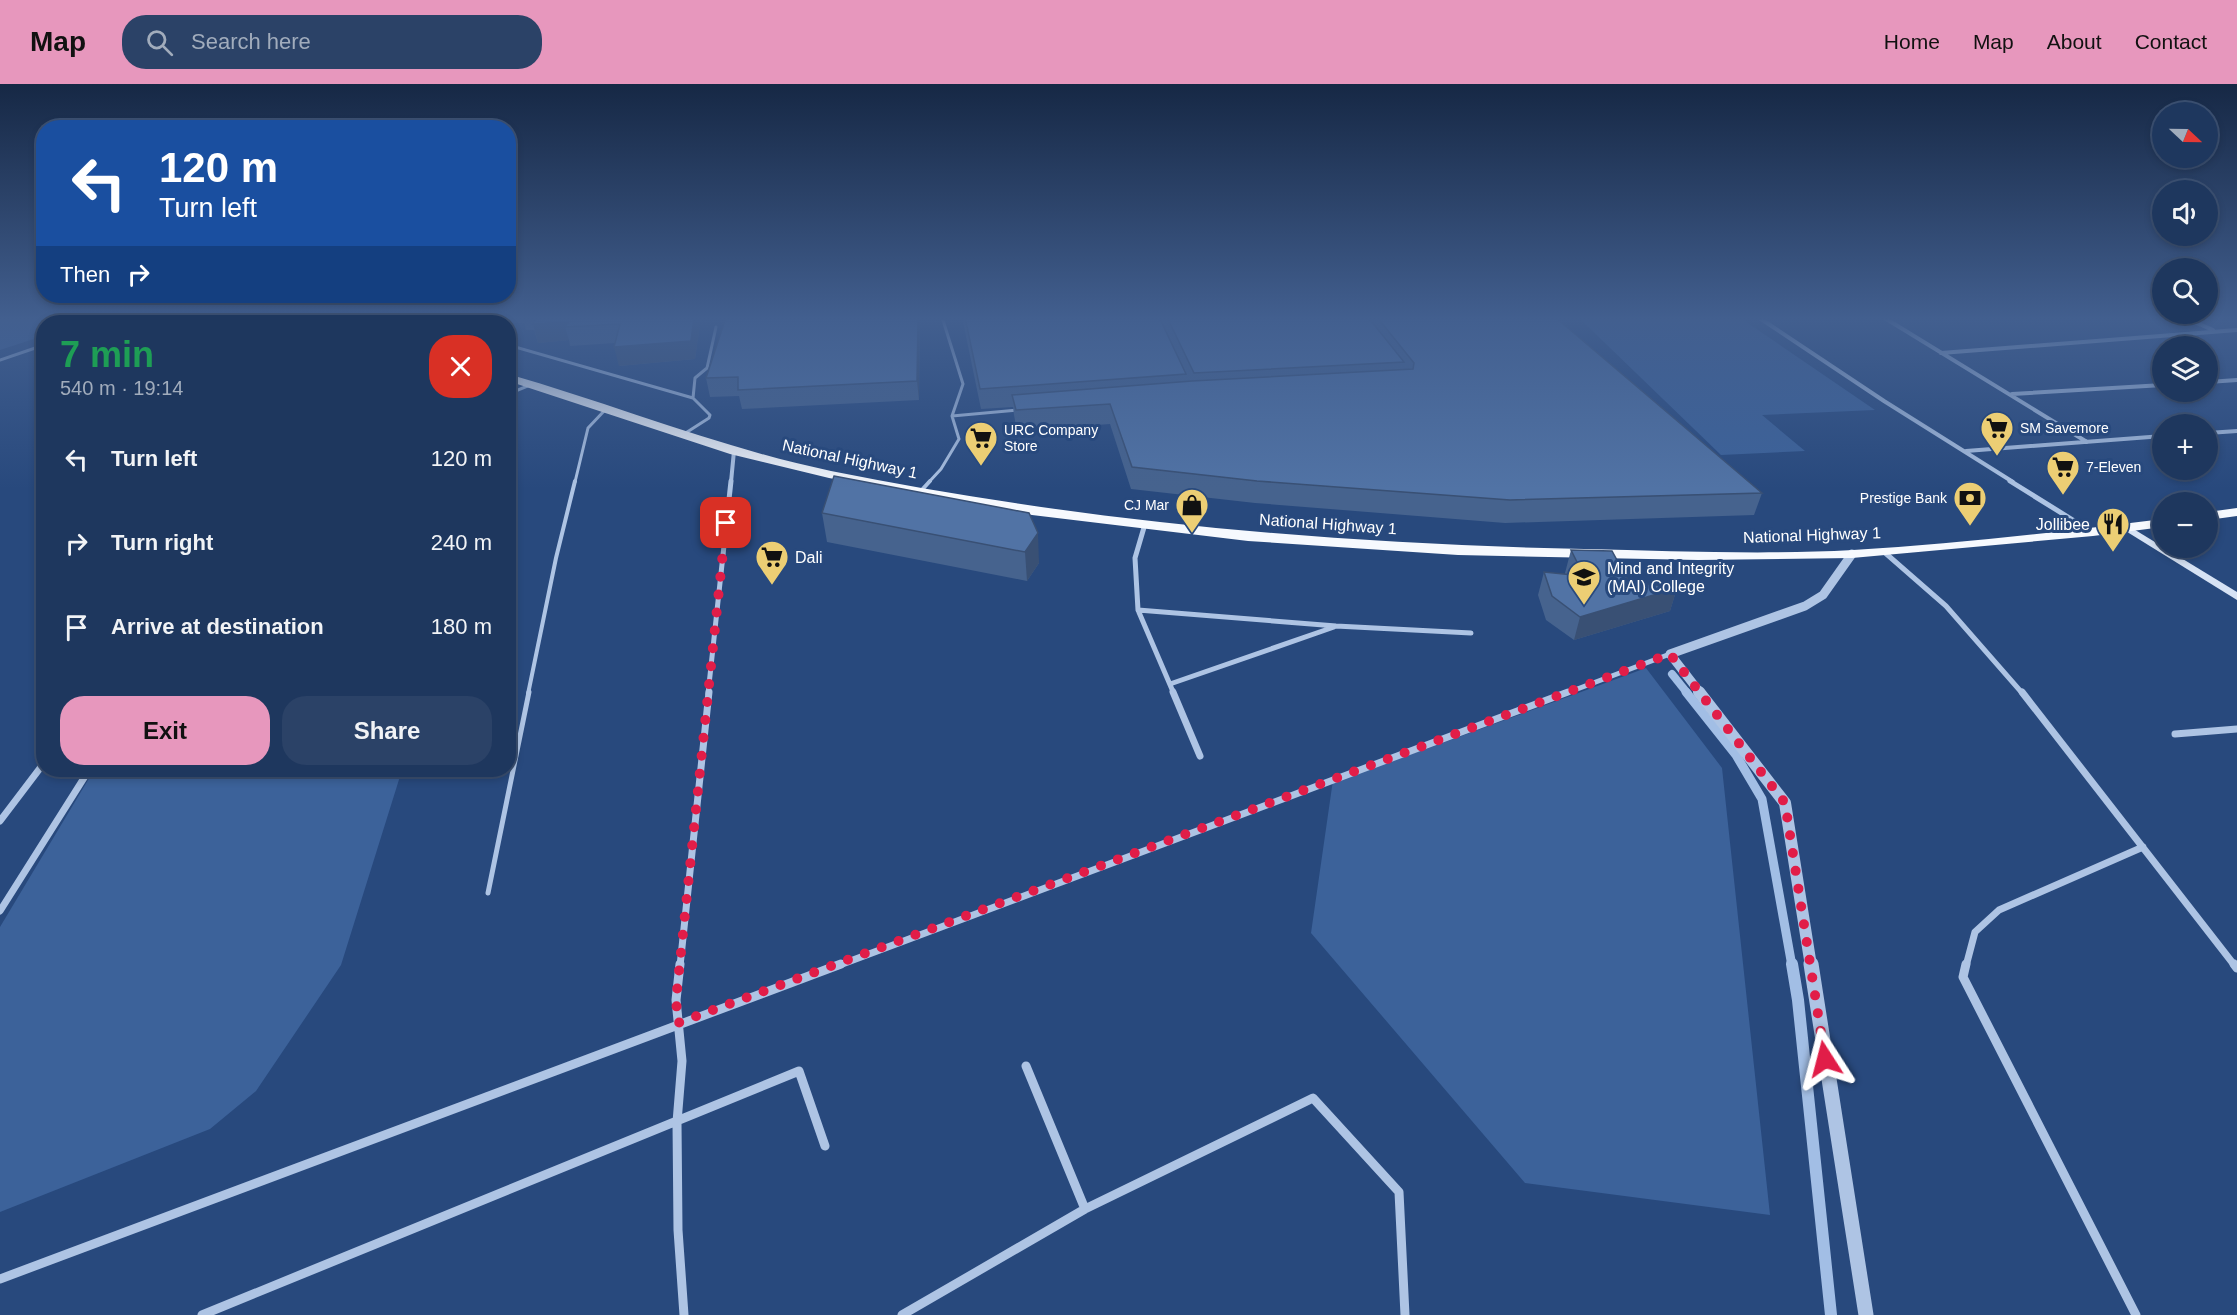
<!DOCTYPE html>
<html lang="en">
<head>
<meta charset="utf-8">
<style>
  :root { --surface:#1e375e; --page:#2b4267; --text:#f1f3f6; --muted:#a1acbc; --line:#3c5173; --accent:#e797bd }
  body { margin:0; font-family:Helvetica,sans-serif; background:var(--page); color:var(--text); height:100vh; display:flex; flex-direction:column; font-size:22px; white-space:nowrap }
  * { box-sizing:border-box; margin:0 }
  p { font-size:20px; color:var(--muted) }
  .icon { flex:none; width:33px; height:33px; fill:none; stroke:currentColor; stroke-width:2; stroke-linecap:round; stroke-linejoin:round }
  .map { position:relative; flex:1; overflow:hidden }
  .sheet { position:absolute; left:36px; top:231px; width:480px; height:462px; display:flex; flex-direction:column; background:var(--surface); border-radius:24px; box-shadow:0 3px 9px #0003,0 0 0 2px var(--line) }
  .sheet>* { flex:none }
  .top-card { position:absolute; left:36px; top:36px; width:480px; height:183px; border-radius:24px; box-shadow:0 3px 9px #0003,0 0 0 2px var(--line); background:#1a4fa0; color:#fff; overflow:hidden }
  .needle { width:39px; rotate:112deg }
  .fabs { position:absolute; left:2152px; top:18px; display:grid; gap:12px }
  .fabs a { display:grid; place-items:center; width:66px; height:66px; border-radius:50%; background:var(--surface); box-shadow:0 3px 9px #0003,0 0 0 2px var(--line); font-size:30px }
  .pin { position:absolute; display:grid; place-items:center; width:51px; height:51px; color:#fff; margin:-26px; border-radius:12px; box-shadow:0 3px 9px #0006 }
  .me { position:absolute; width:66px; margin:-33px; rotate:351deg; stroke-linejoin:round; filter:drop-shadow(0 0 4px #0008) }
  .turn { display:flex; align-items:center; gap:21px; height:126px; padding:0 24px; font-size:27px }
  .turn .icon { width:78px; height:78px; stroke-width:2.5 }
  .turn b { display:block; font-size:42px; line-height:51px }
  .then { display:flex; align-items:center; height:57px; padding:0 24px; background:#0003; gap:12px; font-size:22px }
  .round { display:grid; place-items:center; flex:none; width:63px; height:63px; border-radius:24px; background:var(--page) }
  .head { display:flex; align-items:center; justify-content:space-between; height:102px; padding:0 24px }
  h1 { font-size:36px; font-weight:700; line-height:45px; color:#1e9e55 }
  .action { display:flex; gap:12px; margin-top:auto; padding:12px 24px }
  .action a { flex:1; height:69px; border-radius:24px; background:var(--accent); color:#111; font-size:24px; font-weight:700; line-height:69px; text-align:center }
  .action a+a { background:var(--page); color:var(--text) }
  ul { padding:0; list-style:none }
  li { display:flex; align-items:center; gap:18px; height:84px; padding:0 24px }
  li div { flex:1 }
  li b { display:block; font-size:22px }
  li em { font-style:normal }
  header { display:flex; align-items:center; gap:36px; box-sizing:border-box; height:84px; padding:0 30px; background:var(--accent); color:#111 }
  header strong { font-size:28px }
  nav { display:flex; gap:33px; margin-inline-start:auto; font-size:21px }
  .search { width:420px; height:54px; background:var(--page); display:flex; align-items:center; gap:15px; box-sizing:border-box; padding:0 21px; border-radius:24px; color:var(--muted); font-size:22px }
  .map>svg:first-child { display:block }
  .green { fill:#3c629a }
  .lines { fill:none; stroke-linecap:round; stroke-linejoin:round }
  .stream-far2 { stroke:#a2bee5; stroke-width:8 }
  .stream-far1 { stroke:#a2bee5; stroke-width:9 }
  .stream { stroke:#a2bee5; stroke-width:12 }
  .service-far2 { stroke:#aec4e4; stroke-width:3 }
  .service-far1 { stroke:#aec4e4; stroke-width:4 }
  .service { stroke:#aec4e4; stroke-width:5 }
  .minor-far3 { stroke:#aec4e4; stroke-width:4 }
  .minor-far2 { stroke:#aec4e4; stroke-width:5 }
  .minor-far1 { stroke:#aec4e4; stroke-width:7 }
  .minor { stroke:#aec4e4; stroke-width:9 }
  .tertiary-far2 { stroke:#aec4e4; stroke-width:9 }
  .tertiary-far1 { stroke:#aec4e4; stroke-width:12 }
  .tertiary { stroke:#aec4e4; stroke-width:15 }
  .secondary { fill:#d6e2f4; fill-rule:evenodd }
  .trunk { fill:#f6f9fe; fill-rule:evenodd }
  .wall { fill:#46638e }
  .shaded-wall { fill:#395074 }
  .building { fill:#5173a5; stroke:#395074; stroke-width:1.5 }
  .route { stroke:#e11d48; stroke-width:10; stroke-dasharray:0 18 }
  .labels { text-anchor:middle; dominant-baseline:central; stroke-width:6; stroke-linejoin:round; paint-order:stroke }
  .far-poi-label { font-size:14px; fill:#fff; stroke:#28497d; text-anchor:start }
  .street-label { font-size:16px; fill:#fff; stroke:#28497d }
  .poi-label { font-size:16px; fill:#fff; stroke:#28497d; text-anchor:start }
</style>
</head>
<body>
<header>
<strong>Map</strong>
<div class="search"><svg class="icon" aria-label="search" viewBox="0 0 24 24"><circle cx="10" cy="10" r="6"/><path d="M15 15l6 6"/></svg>Search here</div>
<nav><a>Home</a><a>Map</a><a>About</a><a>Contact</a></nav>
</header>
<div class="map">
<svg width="2237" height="1231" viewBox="0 0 2237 1231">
  <rect width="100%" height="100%" fill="#28497d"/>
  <!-- green -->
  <path class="green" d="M0,233H101L84,238H44L43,252L0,266Z
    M1578,233H1739L1875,326L1762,331L1805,367L1721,371Z
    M1646,584L1722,684L1770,1131L1525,1099L1311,849L1333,696L1426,665Z
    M94,686H402L341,881L256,1007L210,1045L0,1128V843Z"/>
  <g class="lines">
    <!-- stream-far2 -->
    <path class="stream-far2" d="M1672,590L1688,610"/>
    <!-- stream-far1 -->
    <path class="stream-far1" d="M1686,608L1736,671L1762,715L1792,882"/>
    <!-- stream -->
    <path class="stream" d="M1792,880L1798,916L1831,1231"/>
    <!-- service-far2 -->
    <path class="service-far2" d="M420,233L438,238
      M111,238L128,233
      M508,261L693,314
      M0,276L44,261
      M508,310L530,301
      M952,332L1018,326
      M684,350L709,334L710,331L693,314L695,294L707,284L716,243
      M575,398L588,344L605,326
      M929,398L941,385L959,355L952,332L963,300L942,233"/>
    <!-- service-far1 -->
    <path class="service-far1" d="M920,408L930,397
      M528,610L556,474L575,397"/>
    <!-- service -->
    <path class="service" d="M488,809L529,608"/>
    <!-- minor-far3 -->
    <path class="minor-far3" d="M1758,233L1884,317L2013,398
      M1883,233L2087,358
      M2183,233L2213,246
      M208,238L215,233
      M1941,269L2237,246
      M2208,298L2237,296
      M2012,310L2163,301
      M2208,349L2237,347
      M1966,367L2163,352
      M731,398L734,367"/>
    <!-- minor-far2 -->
    <path class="minor-far2" d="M2010,397L2092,448
      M1145,440L1135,474L1138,526L1174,610
      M1883,467L1946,522L2023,610
      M1138,526L1336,542L1471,549
      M1170,600L1334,543
      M708,610L731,397
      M1564,610L1670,570"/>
    <!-- minor-far1 -->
    <path class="minor-far1" d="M1173,608L1200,672
      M2022,608L2235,882
      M2175,650L2237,645
      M0,737L44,679
      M0,827L89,686
      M680,882L709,608
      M837,882L1568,608
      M1966,882L1975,848L1999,826L2143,763"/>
    <!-- minor -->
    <path class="minor" d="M680,880L676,916L682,977L677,1038L678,1146L684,1231
      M1966,880L1963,893L2136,1231
      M2234,880L2237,884
      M1026,982L1085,1125
      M0,1195L841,880
      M202,1231L799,987L825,1062
      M902,1231L1085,1125L1313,1014L1399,1108L1405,1231"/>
    <!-- tertiary-far2 -->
    <path class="tertiary-far2" d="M1701,610L1670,570L1805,522L1823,511L1852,470"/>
    <!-- tertiary-far1 -->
    <path class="tertiary-far1" d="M1699,608L1785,719L1811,882"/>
    <!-- tertiary -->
    <path class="tertiary" d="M1811,880L1866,1231"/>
    <!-- secondary -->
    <path class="secondary" d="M2127,441L2237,508V516L2124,446V442Z"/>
    <!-- trunk -->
    <path class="trunk" d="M327,233H342L355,238H341Z
      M508,290C616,321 721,364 831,387C1079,437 1331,460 1584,465C1673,467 1764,471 1853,466C1956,460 2060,448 2163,435V443L2093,452L1852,474L1698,476L1458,471L1248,457L1032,431L829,394L730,370L508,297Z
      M2237,424V432L2208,436V428Z"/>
  </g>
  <!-- wall -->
  <path class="wall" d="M497,233H701L695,275L619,282L615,259L570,262L569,256L538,259L534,246H526L524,239H508V238H499Z
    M726,233H920L919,316L742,325L739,312L710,313L706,294Z
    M962,233H1555L1762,409L1754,431L1505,439L1255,419L1131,405L1110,340L1017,347L1014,331L1013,323L981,325Z
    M822,429H1029L1039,479L1027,497L827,458Z
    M1571,466L1629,498L1677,504L1670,527L1574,556L1546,536L1538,511L1544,488L1565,490V489Z"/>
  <!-- shaded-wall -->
  <path class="shaded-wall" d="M694,233H701L695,275L619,282L614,263Z
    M918,233H920L919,316L917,297Z
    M568,238L565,243L569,256L538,259L533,240Z
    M1038,449L1039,479L1027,497L1025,468Z
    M1677,504L1670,527L1574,556L1580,533Z"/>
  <!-- building -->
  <path class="building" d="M536,233H694L691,257L614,263L620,240L565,243L568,238L533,240Z
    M726,233H918L917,297L738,306V293L706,294Z
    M965,233H1159L1186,290L980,305Z
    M1167,233H1368L1404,278L1194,289Z
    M1377,233H1555L1762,409L1510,416L1257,397L1132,383L1110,320L1016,326L1012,311L1192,297L1413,285L1414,279Z
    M834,392L1029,429L1038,449L1025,468L822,429Z
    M1571,466L1612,467L1629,498L1677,504L1580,533L1552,512L1544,488L1584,492Z"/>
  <!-- sky -->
  <linearGradient id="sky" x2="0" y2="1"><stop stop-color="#162845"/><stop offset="0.58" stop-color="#425f8f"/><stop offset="1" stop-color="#425f8f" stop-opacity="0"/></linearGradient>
  <rect width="2237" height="405" fill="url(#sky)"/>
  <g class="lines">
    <!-- route -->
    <path class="route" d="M726,439L676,916L678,939L1670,570L1785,719L1825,975"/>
  </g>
  <!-- icons -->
  <defs>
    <g id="supermarket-pin" transform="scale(1.725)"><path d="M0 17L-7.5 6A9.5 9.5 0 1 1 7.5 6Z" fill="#ecce74" stroke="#28497d"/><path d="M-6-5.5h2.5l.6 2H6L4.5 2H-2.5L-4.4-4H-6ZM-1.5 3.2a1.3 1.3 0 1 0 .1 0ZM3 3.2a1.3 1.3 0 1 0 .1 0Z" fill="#111"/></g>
    <g id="bank-pin" transform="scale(1.725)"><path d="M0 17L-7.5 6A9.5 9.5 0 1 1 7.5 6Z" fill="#ecce74" stroke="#28497d"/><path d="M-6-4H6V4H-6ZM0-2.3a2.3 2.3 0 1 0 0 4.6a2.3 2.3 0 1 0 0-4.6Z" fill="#111"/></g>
    <g id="shop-pin" transform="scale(1.725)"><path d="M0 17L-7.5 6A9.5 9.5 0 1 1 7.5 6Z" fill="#ecce74" stroke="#28497d"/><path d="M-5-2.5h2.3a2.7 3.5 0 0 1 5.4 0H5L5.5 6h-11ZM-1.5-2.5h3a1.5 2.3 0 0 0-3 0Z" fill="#111"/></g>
    <g id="restaurant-pin" transform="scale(1.725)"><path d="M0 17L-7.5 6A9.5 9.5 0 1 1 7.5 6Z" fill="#ecce74" stroke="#28497d"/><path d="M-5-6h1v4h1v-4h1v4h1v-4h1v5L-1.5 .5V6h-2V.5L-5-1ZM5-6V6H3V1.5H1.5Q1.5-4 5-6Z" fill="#111"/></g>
    <g id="university-pin" transform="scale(1.725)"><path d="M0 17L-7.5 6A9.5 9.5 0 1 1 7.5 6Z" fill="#ecce74" stroke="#28497d"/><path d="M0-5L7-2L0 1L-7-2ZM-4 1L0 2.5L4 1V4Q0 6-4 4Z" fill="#111"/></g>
  </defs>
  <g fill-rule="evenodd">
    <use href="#supermarket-pin" x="1997" y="344"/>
    <use href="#supermarket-pin" x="981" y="354"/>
    <use href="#supermarket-pin" x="2063" y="383"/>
    <use href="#bank-pin" x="1970" y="414"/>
    <use href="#shop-pin" x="1192" y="421"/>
    <use href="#restaurant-pin" x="2113" y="440"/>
    <use href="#supermarket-pin" x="772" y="473"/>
    <use href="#university-pin" x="1584" y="493"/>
  </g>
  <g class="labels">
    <!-- far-poi labels -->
    <g class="far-poi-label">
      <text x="2020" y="344">SM Savemore</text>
      <text x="1004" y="346">URC Company<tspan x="1004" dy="16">Store</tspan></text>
      <text x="2086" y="383">7-Eleven</text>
      <text x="1947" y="414" text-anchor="end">Prestige Bank</text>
      <text x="1169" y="421" text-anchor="end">CJ Mar</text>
    </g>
    <!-- street labels -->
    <g class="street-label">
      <text transform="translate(850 375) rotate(12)">National Highway 1</text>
      <text transform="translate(1328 440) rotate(4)">National Highway 1</text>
      <text transform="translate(1812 451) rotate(-2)">National Highway 1</text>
    </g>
    <!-- poi labels -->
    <g class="poi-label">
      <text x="2090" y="440" text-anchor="end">Jollibee</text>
      <text x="795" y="473">Dali</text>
      <text x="1607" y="484">Mind and Integrity<tspan x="1607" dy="18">(MAI) College</tspan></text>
    </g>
  </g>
</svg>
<div class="fabs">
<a><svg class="needle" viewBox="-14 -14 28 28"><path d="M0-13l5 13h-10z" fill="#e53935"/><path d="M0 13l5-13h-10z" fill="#a1acbc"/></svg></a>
<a><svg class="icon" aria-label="sound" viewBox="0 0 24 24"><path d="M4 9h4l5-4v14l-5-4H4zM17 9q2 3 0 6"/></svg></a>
<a><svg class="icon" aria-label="search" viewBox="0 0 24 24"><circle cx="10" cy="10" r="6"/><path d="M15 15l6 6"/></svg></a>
<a><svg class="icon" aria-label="layers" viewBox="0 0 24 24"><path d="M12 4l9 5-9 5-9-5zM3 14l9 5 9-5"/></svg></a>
<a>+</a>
<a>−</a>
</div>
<div class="pin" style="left:726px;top:439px;background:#d93025"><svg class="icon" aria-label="arrive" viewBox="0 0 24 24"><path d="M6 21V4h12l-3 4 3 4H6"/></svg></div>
<svg class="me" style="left:1825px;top:975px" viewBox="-20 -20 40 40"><path d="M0-17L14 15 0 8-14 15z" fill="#e11d48" stroke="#fff" stroke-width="4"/></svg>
<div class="top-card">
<div class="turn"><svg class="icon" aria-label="left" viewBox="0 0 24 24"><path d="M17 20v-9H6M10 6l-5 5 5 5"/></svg><div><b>120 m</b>Turn left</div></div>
<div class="then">Then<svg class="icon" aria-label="right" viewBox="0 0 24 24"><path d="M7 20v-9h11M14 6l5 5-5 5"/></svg></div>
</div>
<section class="sheet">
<div class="head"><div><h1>7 min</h1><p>540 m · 19:14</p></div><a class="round" style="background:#d93025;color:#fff"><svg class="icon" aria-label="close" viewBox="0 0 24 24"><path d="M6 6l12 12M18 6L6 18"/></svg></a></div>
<ul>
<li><svg class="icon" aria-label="left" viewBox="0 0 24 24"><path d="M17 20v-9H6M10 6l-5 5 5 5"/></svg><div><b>Turn left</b></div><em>120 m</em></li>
<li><svg class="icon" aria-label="right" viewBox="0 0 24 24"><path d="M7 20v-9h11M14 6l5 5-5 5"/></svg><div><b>Turn right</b></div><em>240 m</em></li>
<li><svg class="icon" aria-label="arrive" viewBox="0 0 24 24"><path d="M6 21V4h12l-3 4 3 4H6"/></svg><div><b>Arrive at destination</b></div><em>180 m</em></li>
</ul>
<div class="action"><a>Exit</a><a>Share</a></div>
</section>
</div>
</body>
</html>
